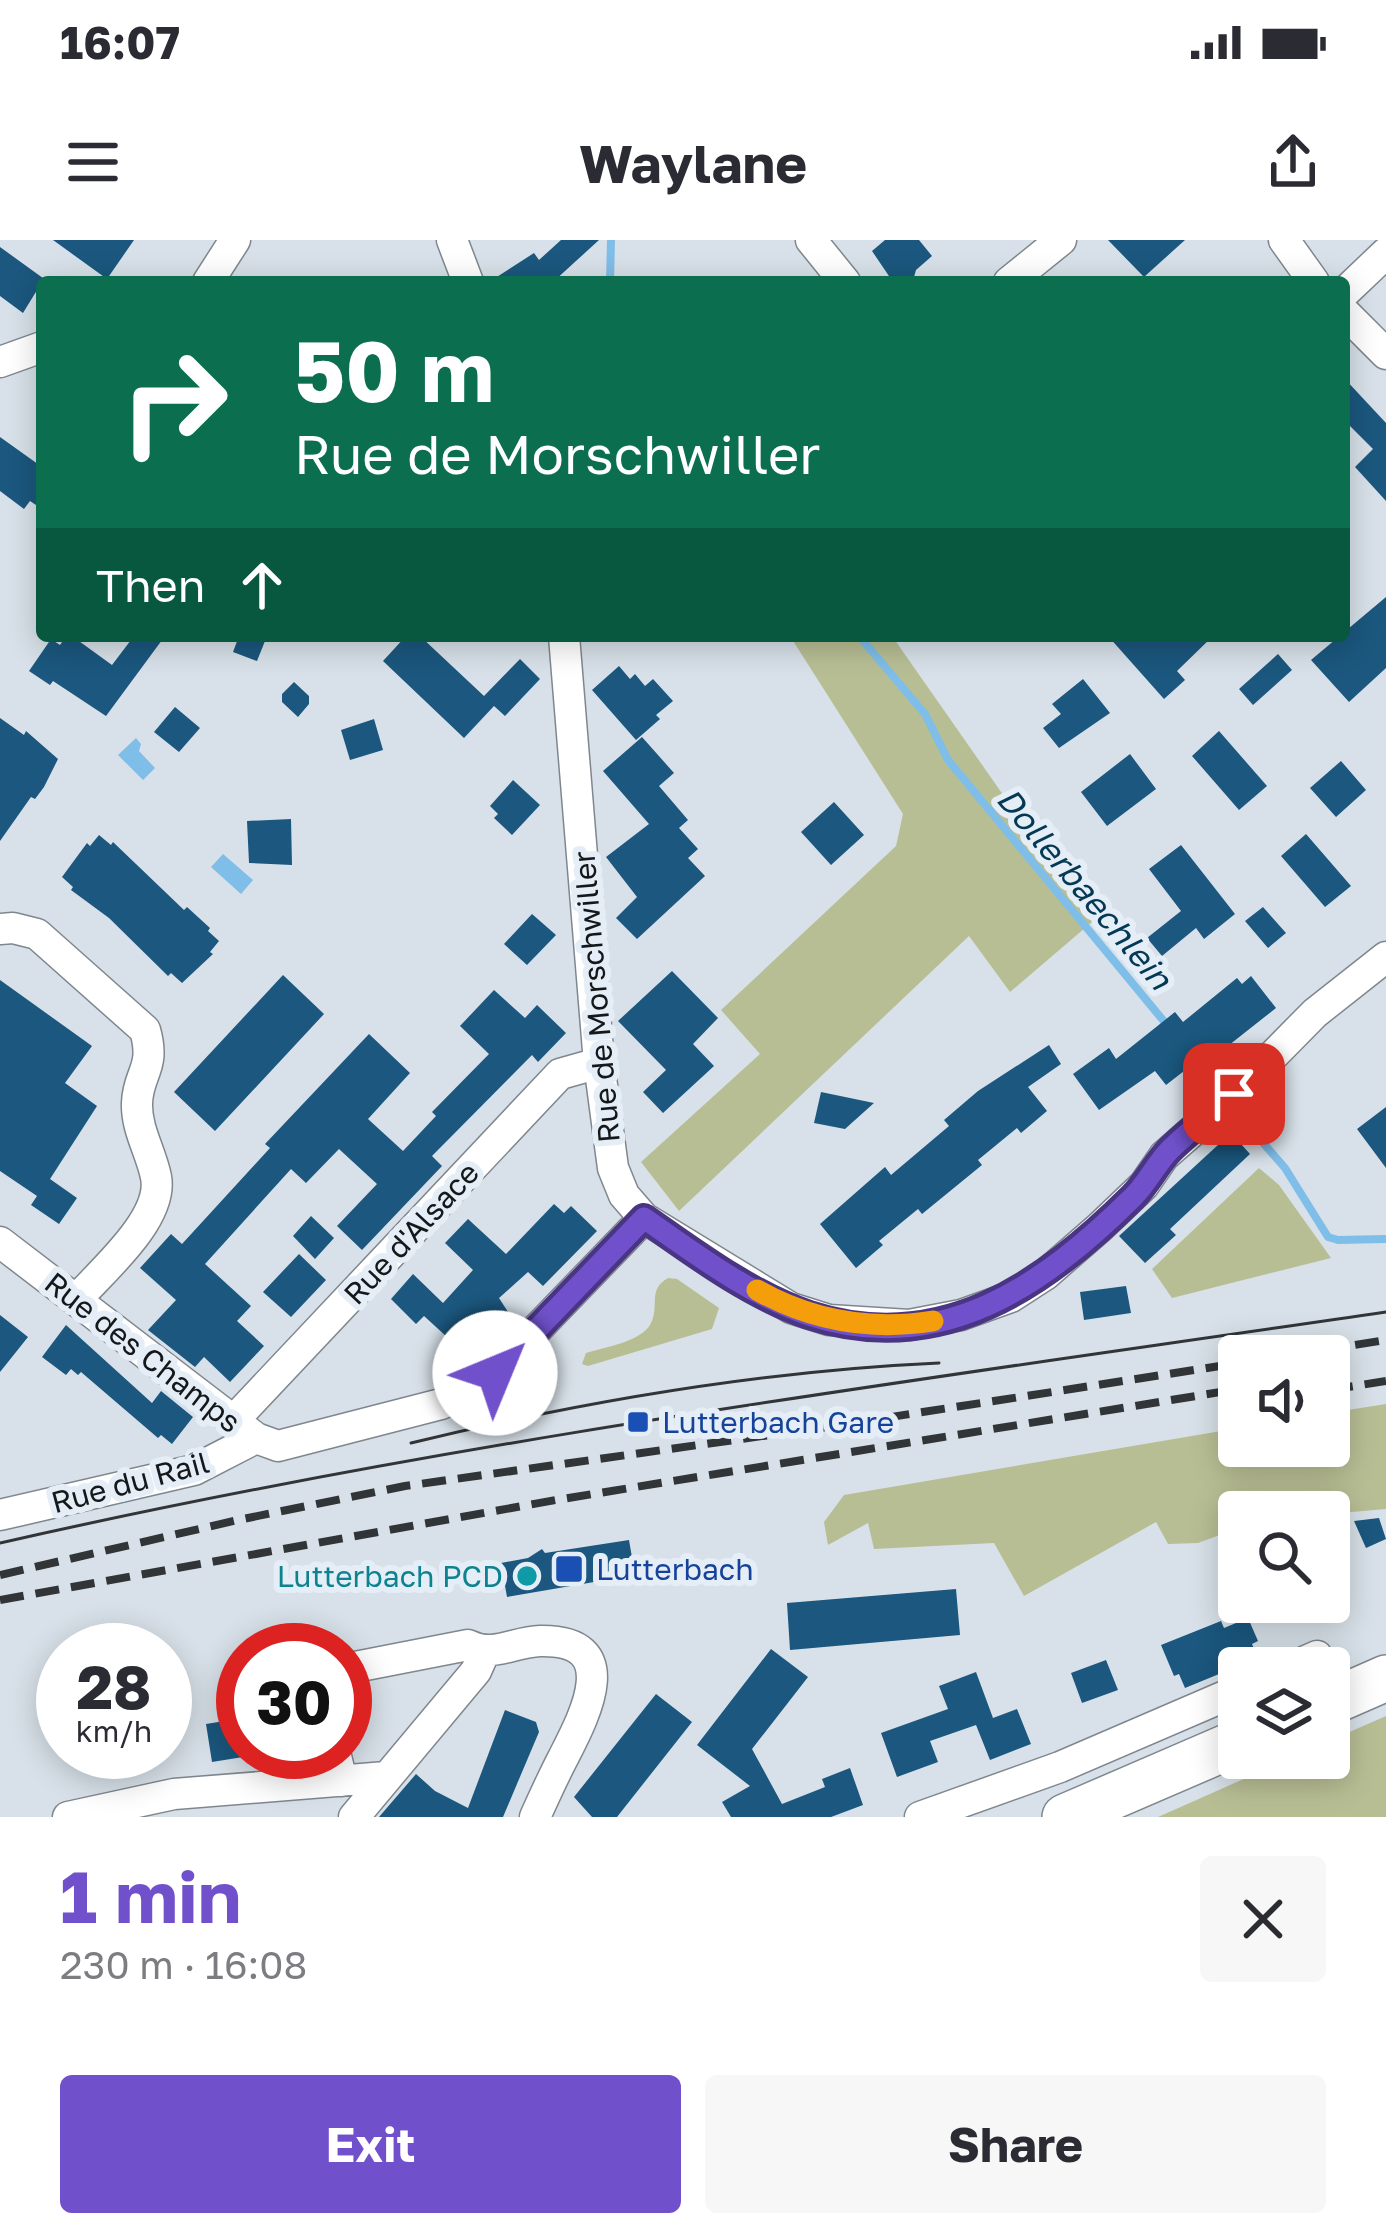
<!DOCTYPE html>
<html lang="en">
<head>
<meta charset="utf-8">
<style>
  :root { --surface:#fff; --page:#f7f7f7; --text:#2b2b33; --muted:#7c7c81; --accent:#7051cb }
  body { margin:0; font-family:"Golos Text",sans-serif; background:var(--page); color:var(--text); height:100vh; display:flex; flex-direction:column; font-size:45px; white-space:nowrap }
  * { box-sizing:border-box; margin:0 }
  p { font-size:39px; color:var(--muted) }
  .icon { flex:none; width:66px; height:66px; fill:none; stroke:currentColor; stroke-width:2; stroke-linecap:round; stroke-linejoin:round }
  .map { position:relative; height:1577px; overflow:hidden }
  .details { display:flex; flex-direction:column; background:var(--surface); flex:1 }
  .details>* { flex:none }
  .hud { position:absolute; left:36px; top:36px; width:1314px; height:366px; border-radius:12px; box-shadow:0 6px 30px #0003; background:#0b6e4f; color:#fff; overflow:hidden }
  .controls { position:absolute; left:1218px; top:1095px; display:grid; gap:24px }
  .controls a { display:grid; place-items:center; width:132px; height:132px; border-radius:12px; background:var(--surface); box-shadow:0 6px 30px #0003; font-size:60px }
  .speed { position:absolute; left:36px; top:1383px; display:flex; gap:24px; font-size:60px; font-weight:700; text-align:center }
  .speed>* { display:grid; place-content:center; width:156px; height:156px; border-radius:50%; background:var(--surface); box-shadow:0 6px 30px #0003; line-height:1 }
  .speed small { font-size:30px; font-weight:400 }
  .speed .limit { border:18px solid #d22; background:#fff; color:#111 }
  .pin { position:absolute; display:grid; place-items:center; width:102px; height:102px; color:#fff; margin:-51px; border-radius:24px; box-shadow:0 6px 18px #0006 }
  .me { position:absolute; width:132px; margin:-66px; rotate:45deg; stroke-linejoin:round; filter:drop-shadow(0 0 9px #0008) }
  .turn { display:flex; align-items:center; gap:42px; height:252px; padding:0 60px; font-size:54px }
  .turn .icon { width:156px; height:156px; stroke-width:2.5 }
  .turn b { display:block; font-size:84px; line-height:102px }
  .then { display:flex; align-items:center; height:114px; padding:0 60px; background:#0003; gap:24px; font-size:45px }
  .round { display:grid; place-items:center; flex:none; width:126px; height:126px; border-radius:12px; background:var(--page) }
  .overview { display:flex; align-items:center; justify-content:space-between; height:204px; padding:0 60px }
  h1 { font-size:72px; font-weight:700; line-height:90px; color:var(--accent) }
  .button { display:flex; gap:24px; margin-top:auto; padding:24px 60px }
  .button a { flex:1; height:138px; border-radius:12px; background:var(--accent); color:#fff; font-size:48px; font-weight:700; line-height:138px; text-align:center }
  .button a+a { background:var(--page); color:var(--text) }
  .status { display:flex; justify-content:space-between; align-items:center; height:84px; padding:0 60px; background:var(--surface); direction:ltr }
  .status svg { height:33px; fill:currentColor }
  header { display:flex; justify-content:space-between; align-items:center; height:156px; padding:0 60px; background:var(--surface); font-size:54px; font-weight:700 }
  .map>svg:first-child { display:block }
  .green { fill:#b8be94 }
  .water { fill:#7fbee8 }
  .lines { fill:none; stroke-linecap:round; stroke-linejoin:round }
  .stream { stroke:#7fbee8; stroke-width:8 }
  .building { fill:#1b577e }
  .minor-casing { stroke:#7f878e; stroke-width:33 }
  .secondary-casing { stroke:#7f878e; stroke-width:48 }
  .minor { stroke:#fff; stroke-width:30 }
  .secondary { stroke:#fff; stroke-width:45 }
  .tram { stroke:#313537; stroke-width:3 }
  .rail { stroke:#313537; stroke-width:8; stroke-dasharray:24 12; stroke-linecap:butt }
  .route-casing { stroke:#493584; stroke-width:30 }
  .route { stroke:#7051cb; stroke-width:21 }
  .slow { stroke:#f59e0b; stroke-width:21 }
  .transit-dot { fill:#1a4fb4; stroke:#e5eef6; stroke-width:4.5 }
  .culture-dot { fill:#0f9aa8; stroke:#e5eef6; stroke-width:4.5 }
  .labels { text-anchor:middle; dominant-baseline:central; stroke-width:12; stroke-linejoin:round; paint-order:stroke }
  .street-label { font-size:30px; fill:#15181a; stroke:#e5eef6 }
  .transit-label { font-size:30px; fill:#164399; stroke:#e5eef6; text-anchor:start }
  .culture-label { font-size:30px; fill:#0d838f; stroke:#e5eef6; text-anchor:end }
  .water-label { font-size:33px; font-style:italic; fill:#033954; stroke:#e5eef6 }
</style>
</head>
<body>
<div class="status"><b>16:07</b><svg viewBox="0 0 49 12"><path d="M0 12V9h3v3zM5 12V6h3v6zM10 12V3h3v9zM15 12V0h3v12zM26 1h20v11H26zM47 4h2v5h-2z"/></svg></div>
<header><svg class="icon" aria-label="menu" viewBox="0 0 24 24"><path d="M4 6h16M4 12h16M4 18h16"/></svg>Waylane<svg class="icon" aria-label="share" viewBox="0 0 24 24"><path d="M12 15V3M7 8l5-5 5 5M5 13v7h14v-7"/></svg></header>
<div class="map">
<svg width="1386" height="1577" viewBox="0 0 1386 1577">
  <rect width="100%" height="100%" fill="#d8e1e9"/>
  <!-- green -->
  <path class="green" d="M790,396H892L1092,682L1010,752L969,696L679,971L641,922L760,814L721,770L896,606L903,574Z
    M1259,928L1279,945L1331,1018L1172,1058L1152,1029Z
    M668,1038L677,1039L719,1068L712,1089L588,1126L582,1124L586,1113C604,1107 642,1102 651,1083C660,1065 647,1050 668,1038Z
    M1386,1164V1269L1329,1274L1239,1272V1288L1198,1303L1168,1304L1156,1282L1024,1356L994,1303L874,1309L868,1283L828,1305L824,1282L844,1255L1239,1188V1206H1329V1173Z
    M1386,1476V1577H1158L1291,1518H1329V1501Z"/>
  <!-- water -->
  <path class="water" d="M136,498L141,504L139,511L155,528L143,540L118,515Z
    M223,614L253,640L241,654L211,627Z"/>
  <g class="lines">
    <!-- stream -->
    <path class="stream" d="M610,42L611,0
      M859,396L925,474L948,520L1167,785
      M1191,816L1223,855
      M1232,867L1285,928L1328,997L1338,1000L1386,999"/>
  </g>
  <!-- building -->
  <path class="building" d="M53,0H134L107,39Z
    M561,0H599L553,42H489L534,13L539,20Z
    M885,0H919L932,16L916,30L914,37L893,42L872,11Z
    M1108,0H1185L1144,37Z
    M0,7L47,41L42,42L23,73L0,56Z
    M1344,138L1386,183V261L1355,227L1373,209L1344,180Z
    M0,197L42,227V269L30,261L24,269L0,251Z
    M1386,357V428L1349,462L1311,420Z
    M66,396H72L112,425L134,396H165L106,476L53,441L50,445L29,431L51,399L60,405Z
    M239,396H267L257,421L233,412Z
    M406,396H420L484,456L520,419L540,439L505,476L494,466L464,498L383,421Z
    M1108,396H1213L1177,431L1185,440L1164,459Z
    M1278,414L1292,430L1253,465L1239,449Z
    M619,426L630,439L635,434L645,446L653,439L673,461L656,475L660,479L636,500L592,450Z
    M1083,439L1110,473L1059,508L1043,488L1061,474L1052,464Z
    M294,442L309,456V464L298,477L282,462V454Z
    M175,467L200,488L179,512L154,492Z
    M0,478L24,495L26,491L58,519L44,547L35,559L31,557L0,601Z
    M374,479L383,510L350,520L341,490Z
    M1219,491L1267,546L1239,570L1192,516Z
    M642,497L674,533L659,546L688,580L679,588L698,609L688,618L705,636L637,699L616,678L637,657L606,617L649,584L603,531Z
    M1130,514L1156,549L1107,586L1081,552Z
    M1341,521L1366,550L1336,577L1310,548Z
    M513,540L540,565L512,595L494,578L498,574L490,566Z
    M834,562L864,595L831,625L801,592Z
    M291,579L292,625L249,623L247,581Z
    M1306,594L1351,646L1325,667L1281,616Z
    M99,595L111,605L113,602L184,670L187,667L210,688L208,691L219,701L210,712L213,714L182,743L171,733L168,736L109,678L71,650L73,647L62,637L87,603L90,606Z
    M1181,605L1235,674L1204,699L1196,688L1162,716L1147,698L1181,671L1149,629Z
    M1263,667L1286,693L1268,708L1245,681Z
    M532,674L556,695L527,725L504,704Z
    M672,731L718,778L693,804L714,826L663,873L643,852L666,830L618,781Z
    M283,735L324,774L215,891L174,852Z
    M1251,736L1276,768L1219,813L1215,807L1166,845L1155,831L1099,870L1073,834L1109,808L1116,819L1175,772L1183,782L1237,738L1242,744Z
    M0,740L92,806L65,843L97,866L50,939L77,958L59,984L31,965L37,956L0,931Z
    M494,750L525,778L537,765L566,793L538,822L532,815L432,916L442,926L362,1010L337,986L377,944L339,909L306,943L291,929L205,1024L251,1066L237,1081L264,1106L230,1142L204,1117L195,1127L148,1090L176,1060L140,1028L171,994L182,1004L270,908L265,904L369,794L410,833L368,879L403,911L436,876L432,872L489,814L460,786Z
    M1049,805L1061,824L1028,847L1047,871L1021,893L1017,888L978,920L982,925L922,974L918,969L879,1001L883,1005L856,1028L820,984L885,927L891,935L949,886L944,880L978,851Z
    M821,852L874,863L845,889L814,883Z
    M1386,867V928L1357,889Z
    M1231,893L1250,914L1170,989L1176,995L1145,1023L1119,996Z
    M554,964L564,973L571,966L597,991L543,1046L528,1032L499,1058L512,1078L488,1103L464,1079L447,1097L424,1076L416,1084L391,1059L413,1034L443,1063L473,1030L445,1003L468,979L506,1014Z
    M311,976L334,998L315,1019L293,996Z
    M299,1014L326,1040L291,1077L263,1052Z
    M1126,1046L1131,1073L1084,1080L1080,1052Z
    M0,1075L28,1097L0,1132Z
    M66,1085L152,1163L161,1151L193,1177L172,1204L161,1195L158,1198L81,1132L78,1135L71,1129L66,1135L42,1117Z
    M1379,1278L1386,1299L1366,1308L1354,1281Z
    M629,1300L635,1335L507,1357L501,1323L528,1318L542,1309L545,1313Z
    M956,1349L960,1395L790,1410L787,1363Z
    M1248,1378L1258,1401L1252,1404L1258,1418L1185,1448L1179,1434L1174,1436L1161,1405L1221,1381L1224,1388Z
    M771,1409L808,1437L752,1509L782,1564L825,1547L822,1539L850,1528L863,1565L831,1577H731L722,1562L750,1546L697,1505Z
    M1106,1420L1118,1450L1082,1463L1071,1433Z
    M976,1432L993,1478L1017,1469L1031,1504L990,1520L976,1485L930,1501L938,1522L897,1537L881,1493L948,1469L939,1446Z
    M656,1454L692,1482L617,1577H592L574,1557Z
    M505,1470L536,1482L539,1492L503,1577H379L416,1534L435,1551L468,1568Z
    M243,1478V1517L212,1522L206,1484Z"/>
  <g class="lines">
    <!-- minor casing -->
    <g class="minor-casing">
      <path id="minor" d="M452,0L468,42
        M811,0L845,42
        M1284,0L1314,42
        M208,42L235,0
        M1009,42L1061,0
        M1344,53L1386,13
        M1344,72L1386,114
        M0,122L42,107
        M564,396L599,823L613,928L624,955L644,978L791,1068L829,1080L909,1085L961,1075L1011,1057L1045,1035L1100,987L1144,945L1164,916L1235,854L1315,773L1386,717
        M0,689L13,688L37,694L145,790C156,829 138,832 137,863C136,889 151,912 156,937C164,978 103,1030 76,1060
        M0,1002L256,1198L278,1206L441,1164L482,1146L644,978
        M233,1181L560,834L599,823
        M0,1275L194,1230L256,1198
        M1290,1428L1317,1416
        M345,1429L468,1405C493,1418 513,1402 540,1401C626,1399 584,1477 563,1518C553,1537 544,1557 535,1577
        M335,1512L342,1541
        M68,1577L174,1554L386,1537
        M354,1577L476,1431L484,1413
        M920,1577L1060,1527L1239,1450"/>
    </g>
    <!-- secondary casing -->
    <g class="secondary-casing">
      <path id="secondary" d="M1329,1463L1386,1438
        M1065,1577L1239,1502"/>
    </g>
    <!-- minor -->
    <use href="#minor" class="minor"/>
    <!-- secondary -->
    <use href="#secondary" class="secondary"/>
    <!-- tram -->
    <path class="tram" d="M411,1203C585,1161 760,1131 939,1123
      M0,1303C457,1199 922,1140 1386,1072"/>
    <!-- rail -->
    <path class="rail" d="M1284,1116L1386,1100
      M1329,1150L1386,1141
      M0,1335L238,1280L405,1246L820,1188L1239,1123
      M0,1360L556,1260L1239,1149"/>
  </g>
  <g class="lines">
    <!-- route casing -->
    <g class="route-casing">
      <path id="route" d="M495,1133L644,978C694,1013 750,1055 809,1075C941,1118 1043,1046 1133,957C1146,944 1154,928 1166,914C1186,892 1213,875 1234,854"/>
    </g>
    <!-- route -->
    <use href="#route" class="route"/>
    <!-- slow -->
    <path class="slow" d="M757,1050C812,1081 870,1091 933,1081"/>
  </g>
  <!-- markers -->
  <g class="transit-dot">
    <rect x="626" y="1170" width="24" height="24" rx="6"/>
    <rect x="554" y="1314" width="30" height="30" rx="6"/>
  </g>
  <circle class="culture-dot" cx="527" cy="1336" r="12"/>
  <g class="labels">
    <!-- street labels -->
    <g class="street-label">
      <text transform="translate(596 757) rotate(-95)">Rue de Morschwiller</text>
      <text transform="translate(411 993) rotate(-47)">Rue d'Alsace</text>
      <text transform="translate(143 1112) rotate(38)">Rue des Champs</text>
      <text transform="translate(130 1242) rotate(-15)">Rue du Rail</text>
    </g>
    <!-- transit labels -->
    <g class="transit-label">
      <text x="662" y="1182">Lutterbach Gare</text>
      <text x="596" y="1329">Lutterbach</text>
    </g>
    <!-- culture labels -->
    <g class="culture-label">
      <text x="503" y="1336">Lutterbach PCD</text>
    </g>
    <!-- water labels -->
    <g class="water-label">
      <text transform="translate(1085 648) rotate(50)">Dollerbaechlein</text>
    </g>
  </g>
</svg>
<div class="controls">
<a><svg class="icon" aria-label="sound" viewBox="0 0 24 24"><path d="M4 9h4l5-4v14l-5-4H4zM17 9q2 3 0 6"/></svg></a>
<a><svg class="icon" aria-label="search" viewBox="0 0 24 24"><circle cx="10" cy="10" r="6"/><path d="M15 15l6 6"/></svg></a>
<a><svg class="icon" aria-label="layers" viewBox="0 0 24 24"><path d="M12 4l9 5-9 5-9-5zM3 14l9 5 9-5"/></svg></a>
</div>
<div class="speed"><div>28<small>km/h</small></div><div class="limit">30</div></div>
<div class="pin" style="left:1234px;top:854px;background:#d93025"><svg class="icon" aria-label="arrive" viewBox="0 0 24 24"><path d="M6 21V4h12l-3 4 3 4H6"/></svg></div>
<svg class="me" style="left:495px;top:1133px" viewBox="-20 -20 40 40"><circle r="19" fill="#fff"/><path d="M0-13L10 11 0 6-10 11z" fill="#7051cb"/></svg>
<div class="hud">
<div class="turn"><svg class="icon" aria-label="right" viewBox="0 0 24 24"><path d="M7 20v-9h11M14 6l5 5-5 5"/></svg><div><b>50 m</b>Rue de Morschwiller</div></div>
<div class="then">Then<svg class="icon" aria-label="ahead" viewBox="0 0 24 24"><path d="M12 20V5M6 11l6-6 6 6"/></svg></div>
</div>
</div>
<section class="details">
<div class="overview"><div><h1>1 min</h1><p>230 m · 16:08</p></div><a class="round"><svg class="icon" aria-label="close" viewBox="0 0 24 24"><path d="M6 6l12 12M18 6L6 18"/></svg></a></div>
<div class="button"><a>Exit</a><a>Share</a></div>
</section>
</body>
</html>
